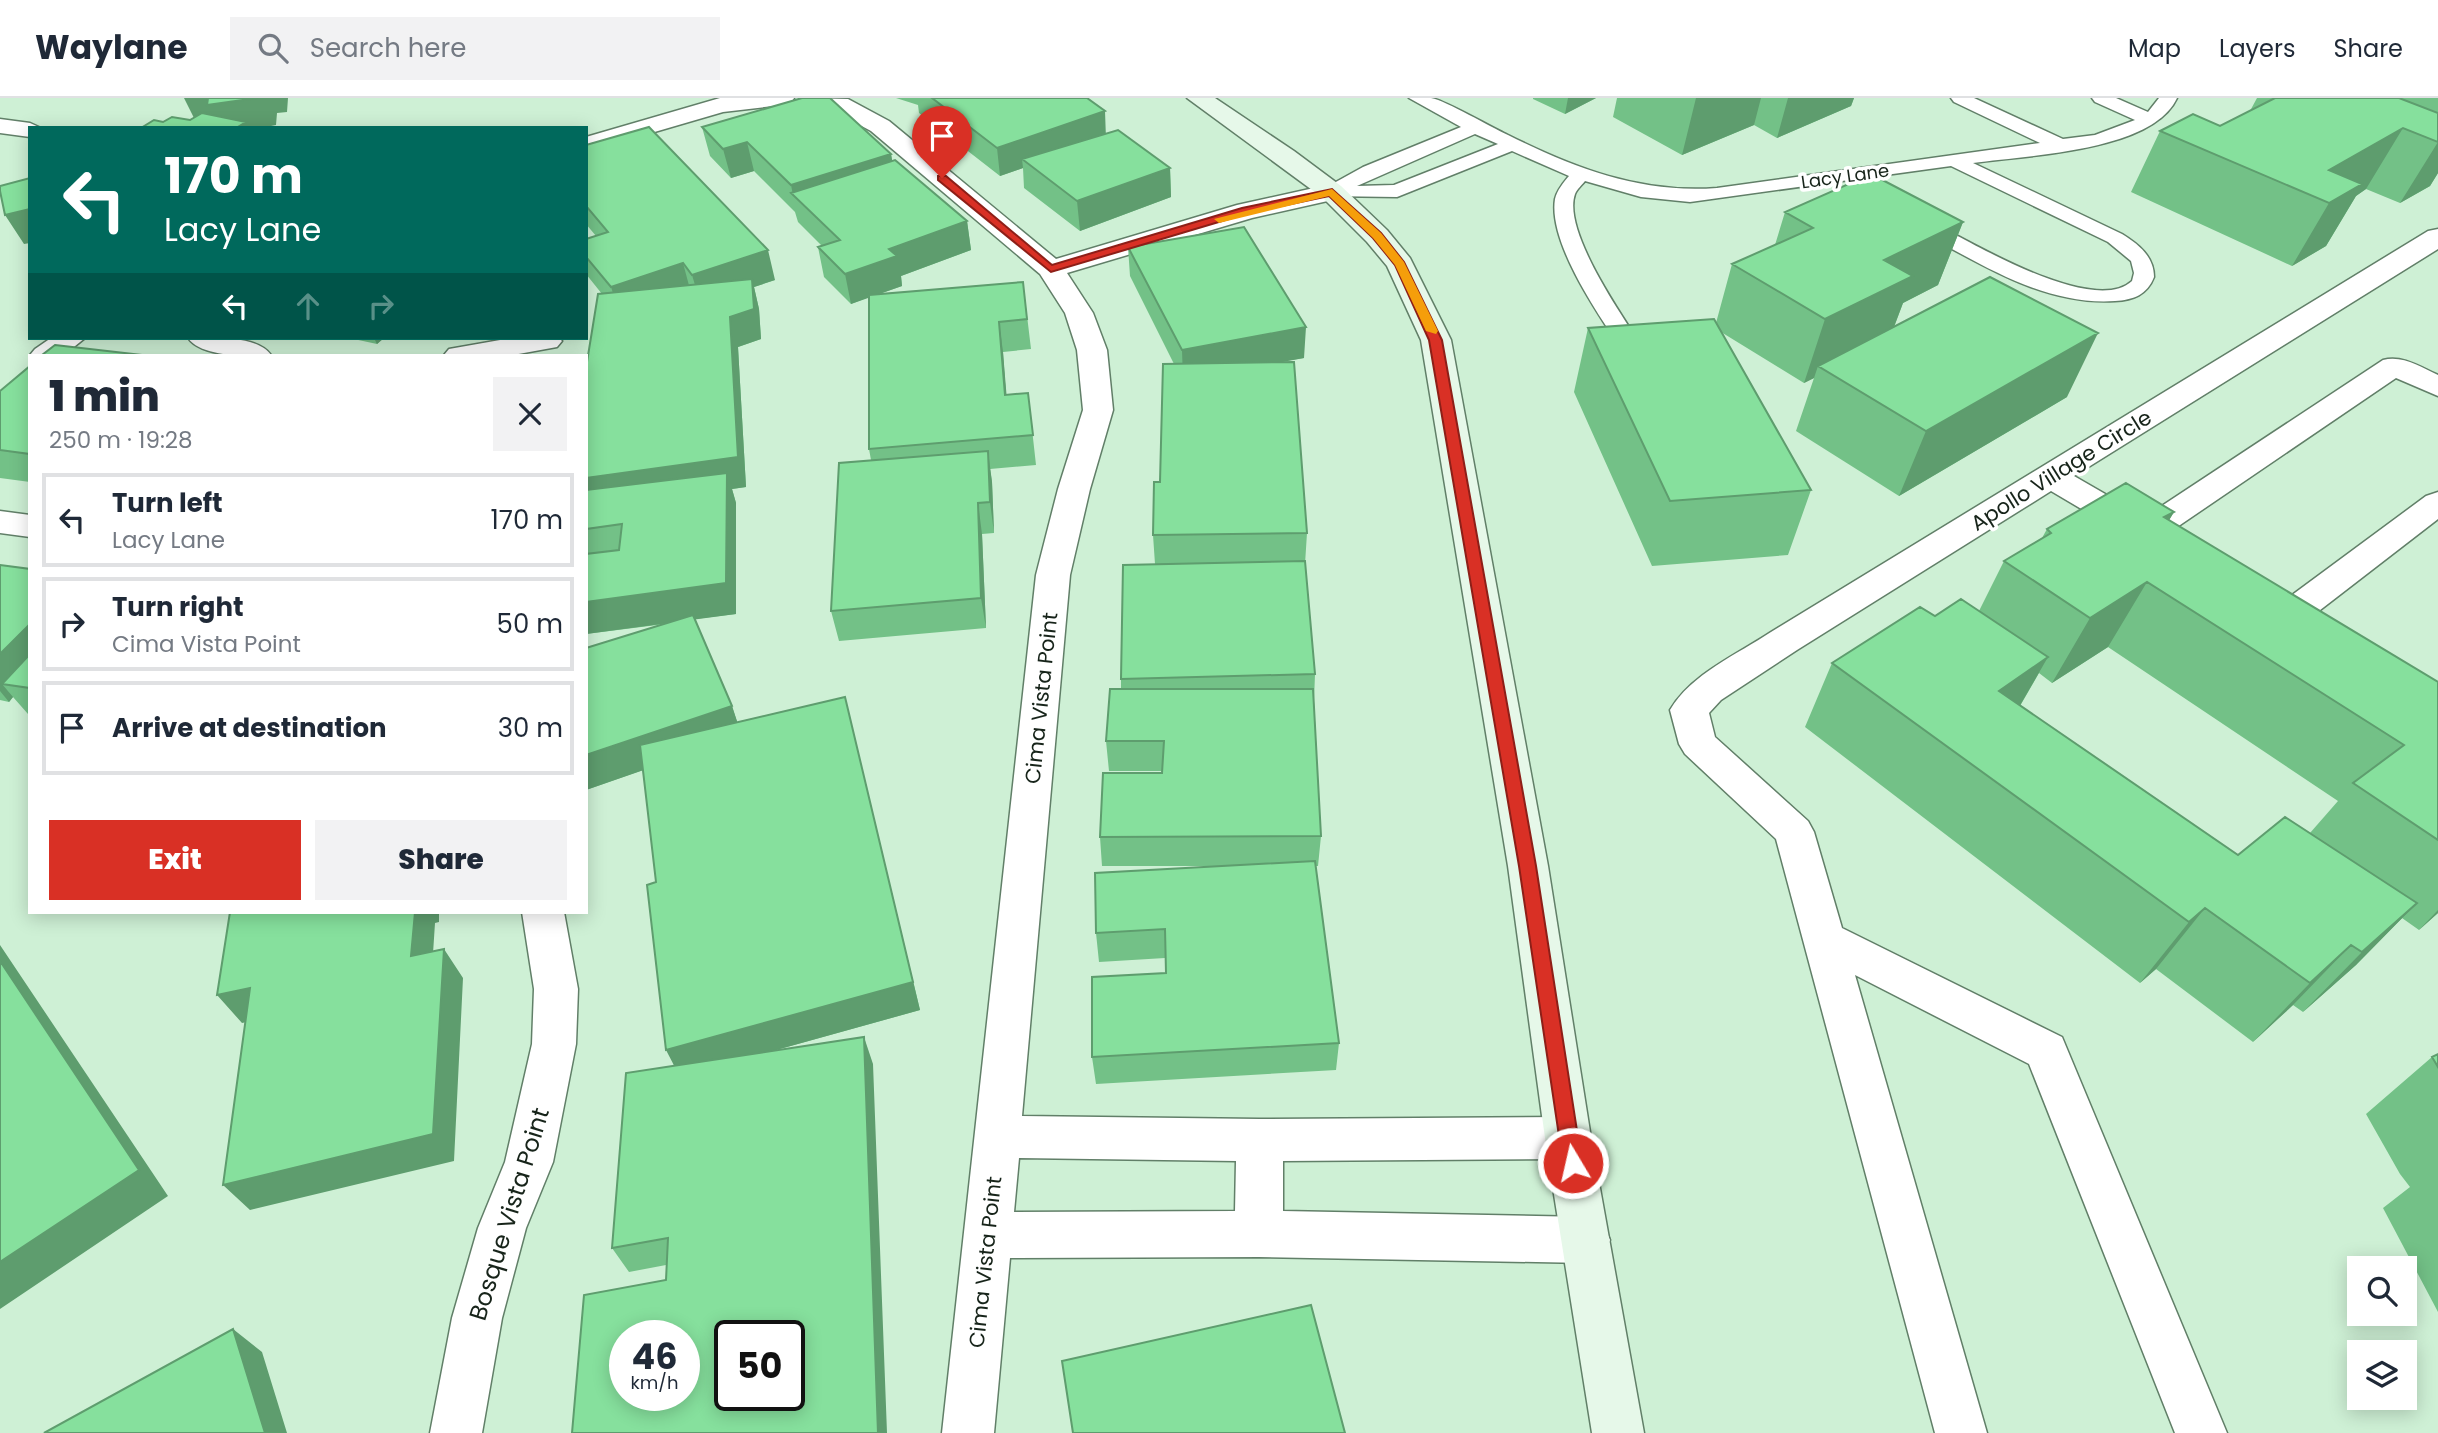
<!DOCTYPE html>
<html lang="en">
<head>
<meta charset="utf-8">
<style>
  :root { --surface:#fff; --page:#f2f2f3; --text:#1f2937; --muted:#747a83; --line:#e0e1e3; --accent:#d93025 }
  body { margin:0; font-family:Poppins,sans-serif; background:var(--page); color:var(--text); height:100vh; display:flex; flex-direction:column; font-size:26px; white-space:nowrap }
  * { box-sizing:border-box; margin:0 }
  p { font-size:23px; color:var(--muted) }
  .icon { flex:none; width:38px; height:38px; fill:none; stroke:currentColor; stroke-width:2; stroke-linecap:round; stroke-linejoin:round }
  .map { position:relative; flex:1; overflow:hidden }
  .side { position:absolute; left:28px; top:256px; width:560px; height:560px; display:flex; flex-direction:column; background:var(--surface); border-radius:0px; box-shadow:0 4px 18px #0003 }
  .side>* { flex:none }
  .banner { position:absolute; left:28px; top:28px; width:560px; height:214px; border-radius:0px; box-shadow:0 4px 18px #0003; background:#00695c; color:#fff; overflow:hidden }
  .fabs { position:absolute; left:2347px; top:1158px; display:grid; gap:14px }
  .fabs a { display:grid; place-items:center; width:70px; height:70px; border-radius:0px; background:var(--surface); box-shadow:0 4px 18px #0003; font-size:35px }
  .speed { position:absolute; left:609px; top:1222px; display:flex; gap:14px; font-size:35px; font-weight:700; text-align:center }
  .speed>* { display:grid; place-content:center; width:91px; height:91px; border-radius:50%; background:var(--surface); box-shadow:0 4px 18px #0003; line-height:1 }
  .speed small { font-size:18px; font-weight:400 }
  .speed .limit { border:4px solid #111; border-radius:10px; background:#fff; color:#111 }
  .pin { position:absolute; display:grid; place-items:center; width:60px; height:60px; color:#fff; margin:-72px -30px; border-radius:50% 50% 50% 0; rotate:-45deg; box-shadow:0 0 7px #0007 }
  .pin .icon { rotate:45deg }
  .me { position:absolute; width:77px; margin:-38px; rotate:351deg; stroke-linejoin:round; filter:drop-shadow(0 0 5px #0008) }
  .turn { display:flex; align-items:center; gap:24px; height:147px; padding:0 21px; font-size:32px }
  .turn .icon { width:91px; height:91px; stroke-width:2.5 }
  .turn b { display:block; font-size:49px; line-height:60px }
  .lanes { display:flex; align-items:center; height:66px; padding:0 21px; background:#0003; justify-content:center; gap:35px; direction:ltr }
  .lanes .off { opacity:.35 }
  .round { display:grid; place-items:center; flex:none; width:74px; height:74px; border-radius:0px; background:var(--page) }
  .overview { display:flex; align-items:center; justify-content:space-between; height:119px; padding:0 21px }
  h1 { font-size:42px; font-weight:800; line-height:52px }
  .cta { display:flex; gap:14px; margin-top:auto; padding:14px 21px }
  .cta a { flex:1; height:80px; border-radius:0px; background:var(--accent); color:#fff; font-size:28px; font-weight:800; line-height:80px; text-align:center }
  .cta a+a { background:var(--page); color:var(--text) }
  ul { padding:0; list-style:none }
  li { display:flex; align-items:center; gap:21px; height:94px; margin:0 14px 10px; padding:0 7px; border:4px solid var(--line); border-radius:0px }
  li div { flex:1 }
  li b { display:block; font-size:26px }
  li em { font-style:normal }
  header { display:flex; align-items:center; gap:42px; box-sizing:border-box; height:98px; padding:0 35px; background:var(--surface); border-bottom:2px solid var(--line) }
  header strong { font-size:33px }
  nav { display:flex; gap:38px; margin-inline-start:auto; font-size:24px }
  .search { width:490px; height:63px; background:var(--page); display:flex; align-items:center; gap:18px; box-sizing:border-box; padding:0 24px; border-radius:0px; color:var(--muted); font-size:26px }
  .map>svg:first-child { display:block }
  .lines { fill:none; stroke-linecap:round; stroke-linejoin:round }
  .service-casing { stroke:#617f68; stroke-width:3 }
  .minor-casing { stroke:#617f68; stroke-width:3 }
  .secondary-casing { stroke:#617f68; stroke-width:3 }
  .service { fill:#fff; fill-rule:evenodd }
  .minor { fill:#fff; fill-rule:evenodd }
  .secondary { fill:#e6f8e9; fill-rule:evenodd }
  .wall { fill:#73c187; fill-rule:evenodd }
  .shaded-wall { fill:#5e9d6e }
  .building { fill:#86e09d; stroke:#5e9d6e; stroke-width:2; fill-rule:evenodd }
  .route { fill:#d93025; stroke:#8d1f18; stroke-width:2 }
  .slow { fill:#f59e0b }
  .labels { text-anchor:middle; dominant-baseline:central; stroke-width:7; stroke-linejoin:round; paint-order:stroke }
  .far-street-label { font-size:18px; fill:#17241a; stroke:#fff }
  .street-label { font-size:21px; fill:#17241a; stroke:#fff }
  .near-street-label { font-size:24px; fill:#17241a; stroke:#fff }
</style>
</head>
<body>
<header>
<strong>Waylane</strong>
<div class="search"><svg class="icon" aria-label="search" viewBox="0 0 24 24"><circle cx="10" cy="10" r="6"/><path d="M15 15l6 6"/></svg>Search here</div>
<nav><a>Map</a><a>Layers</a><a>Share</a></nav>
</header>
<div class="map">
<svg width="2438" height="1335" viewBox="0 0 2438 1335">
  <rect width="100%" height="100%" fill="#cef0d5"/>
  <g class="lines">
    <!-- service casing -->
    <g class="service-casing">
      <path id="service" d="M1409,0C1416,0 1424,0 1431,0C1447,3 1490,29 1508,37C1574,70 1641,96 1717,90L2040,45L1954,4L1951,0H1974L2063,41L2095,37L2135,22L2095,4L2092,0H2116L2148,14L2159,0H2177C2152,54 2027,57 1973,65L2122,136C2138,146 2154,158 2154,179C2147,197 2133,202 2115,203C2042,208 1976,163 1914,130L1911,126L1914,122H1928C1967,142 2093,219 2132,183L2134,175L2131,163L2108,144L1951,68L1690,104L1641,99L1585,83C1582,87 1577,91 1575,96C1562,133 1623,219 1643,250L1640,255H1624C1600,219 1548,145 1555,101C1557,92 1564,84 1569,78L1512,53L1397,99L1325,98L1322,94L1325,90L1363,69L1461,29ZM1475,36L1498,46L1394,87L1357,88Z"/>
    </g>
    <!-- minor casing -->
    <g class="minor-casing">
      <path id="minor" d="M720,0H794L791,5L782,7L723,14L586,54V39Z
        M804,0L848,1L889,23L1056,161L1237,107L1332,86L1341,88L1345,94L1341,100L1252,120L1067,175L1093,215L1107,252L1113,312L1090,391L1070,477L1022,1018L1259,1021L1568,1019L1584,1025L1591,1040L1584,1055L1568,1061L1283,1063V1113L1586,1119L1603,1126L1610,1142L1603,1158L1586,1165L1259,1159L1010,1160L994,1335H942L1036,477L1058,391L1083,312L1077,252L1065,215L1040,176L871,33L830,11L807,5ZM1019,1060L1236,1063L1235,1113L1014,1114Z
        M0,21L30,25L41,30H30V39L0,35Z
        M2438,131V151L2074,378L2145,419L2383,262C2403,257 2420,269 2438,277V298L2396,280L2158,442L2146,445L2134,442L2051,393L1797,552L1721,602L1709,615L1715,639L1808,723L1814,734L1842,830L2062,939L2227,1335H2175L2029,966L1855,877L1987,1335H1935L1776,741L1685,656L1679,646L1670,612C1691,576 1738,556 1771,534L2428,133Z
        M51,240H85L64,257H30L35,251Z
        M188,240C210,239 257,237 271,257C249,258 202,260 188,240Z
        M512,240H559L562,243L557,249L513,257H444L449,251Z
        M2438,394V421L2302,526C2282,532 2255,518 2244,500L2249,492L2261,488L2288,500L2426,398Z
        M0,413L30,417V439L0,435Z
        M522,814H564L578,891L576,946L553,1064L526,1130L502,1220L482,1335H430L452,1220L478,1130L505,1064L532,946L534,891Z"/>
    </g>
    <!-- secondary casing -->
    <g class="secondary-casing">
      <path id="secondary" d="M1187,0H1215L1294,53L1341,88L1387,132L1410,160L1451,242L1548,768L1591,1040L1644,1335H1592L1545,1040L1508,768L1421,242L1387,168L1367,144L1323,100Z"/>
    </g>
    <!-- service -->
    <use href="#service" class="service"/>
    <!-- minor -->
    <use href="#minor" class="minor"/>
    <!-- secondary -->
    <use href="#secondary" class="secondary"/>
  </g>
  <!-- wall -->
  <path class="wall" d="M896,0H1087L1106,36L1170,70L1171,99L1080,133L1024,90L1023,70L1000,78L919,15L918,7Z
    M1533,0H1596L1565,16L1533,1Z
    M1617,0H1854L1851,8L1777,40L1754,27L1682,57L1613,19Z
    M2257,0H2438V75L2430,88L2400,105L2366,91L2356,98L2326,148L2292,168L2131,94L2160,33L2220,28L2250,13Z
    M702,29L891,56L892,62L967,123L971,152L901,178L902,188L879,196L1023,184L1031,251L1003,254L1006,297L1028,295L1036,367L990,371L992,384L994,435L982,436L986,530L839,543L831,513L871,362L869,351V199L851,206L824,179L818,149L822,148L798,124L795,114L754,73L731,80L710,58Z
    M586,47L775,182L754,189L759,211L761,241L738,249L746,389L732,391L736,405V516L695,521L732,608L737,624L845,599L920,912L776,952L873,966L666,1182V1167L629,1174L612,1150L674,968L656,784L643,672L586,692L665,526L586,536V270L602,196L586,176V141L596,138L586,126Z
    M1785,114L1963,124L1938,187L1903,205L1894,229L2067,299L1899,398L1796,333L1814,280L1804,285L1721,234L1811,392L1788,457L1652,468L1574,294L1588,230L1716,225L1732,166L1775,147Z
    M1128,149L1304,260L1279,264L1307,435L1305,466L1315,576L1314,603L1321,738L1318,768H1316L1339,945L1336,972L1096,986L1092,959L1166,875L1165,860L1099,864L1096,835L1227,768H1102L1100,739L1162,675V673H1109L1106,643L1121,591V581L1155,466L1153,437L1174,266L1130,178Z
    M349,240H384L377,246Z
    M30,268V384L0,380V293Z
    M2174,414L2169,422L2438,584V815L2419,832L2402,820L2356,867L2303,914L2293,907L2253,944L2156,871L2140,885L1805,629L1832,565L1935,518L1979,513L2004,463L2042,440L2047,431ZM2108,549L2338,703L2310,735L2238,757L2020,608L2039,575L2052,585Z
    M0,467L30,471V617L28,616L13,599L9,604L0,602Z
    M2438,956V1214L2383,1110L2410,1089L2400,1076L2366,1016L2432,959Z"/>
  <!-- shaded-wall -->
  <path class="shaded-wall" d="M184,0H288L287,14L277,15L276,27L261,30H218L197,26Z
    M1568,0H1596L1565,16Z
    M1696,0H1761L1754,27L1682,57Z
    M1788,0H1854L1851,8L1777,40Z
    M1105,13L1106,41L1022,61L1023,70L1000,78L997,50Z
    M2403,30L2366,91L2356,98L2326,148L2292,168L2329,105V72Z
    M747,44L754,73L731,80L723,51Z
    M2438,44V75L2430,88L2400,105Z
    M891,56L896,85L793,97L791,87Z
    M1170,70L1171,99L1080,133L1077,103Z
    M30,111V145L24,146L5,117Z
    M967,123L971,152L901,178L902,188L851,206L845,176L889,151Z
    M1963,124L1938,187L1903,205L1889,242L1818,268L1814,280L1804,285L1825,221L1884,162Z
    M768,152L775,182L754,189L759,211L761,241L738,249L746,389L732,391L736,405V516L586,536V504L727,392L586,413V380L701,207L692,177Z
    M683,165L691,195L621,219L611,189Z
    M999,224L1003,254L1009,327L1005,297Z
    M1306,229L1304,260L1183,282L1182,252Z
    M2098,235L2067,299L1899,398L1926,333Z
    M374,240H384L377,246Z
    M988,353L992,384L994,435L990,404Z
    M978,405L982,436L986,530L981,500Z
    M2174,414L2135,479L2164,419Z
    M2147,484L2108,549L2052,585L2090,520Z
    M30,526V582L2,586L13,599L9,604L0,593V556Z
    M2048,559L2011,623L1999,593Z
    M845,599L920,912L680,979L666,952Z
    M732,608L742,638L586,692V657Z
    M2417,805L2356,867L2303,914L2362,854Z
    M2205,810L2156,871L2140,885L2189,824Z
    M2438,812V815L2419,832Z
    M415,814H439V824L435,825L431,886L411,858Z
    M0,847L168,1098L0,1211Z
    M2351,847L2293,907L2253,944L2310,885Z
    M444,851L463,880L454,1063L250,1112L223,1087Z
    M250,890L274,918L242,925L217,897Z
    M864,939L873,966L887,1335H878Z
    M233,1231L262,1254L287,1335H265Z"/>
  <!-- building -->
  <path class="building" d="M208,0H257L207,7Z
    M802,0H830L891,56L791,87L747,44L723,51L702,29Z
    M932,0H1087L1105,13L997,50Z
    M2275,0H2399L2438,15V44L2403,30L2329,72L2362,86L2329,105L2160,33L2193,16L2220,28Z
    M202,15L246,24L236,30H141L154,22L163,24L172,19L190,22Z
    M649,29L768,152L692,177L683,165L611,189L586,159V141L608,134L586,108V47Z
    M1118,32L1170,70L1077,103L1022,61Z
    M895,62L967,123L889,151L897,158L845,176L818,149L840,142L791,95Z
    M1871,76L1963,124L1884,162L1913,178L1825,221L1732,166L1813,130L1785,114Z
    M30,80V111L5,117L0,93V88Z
    M1244,129L1306,229L1182,252L1128,149Z
    M1990,179L2098,235L1926,333L1818,268Z
    M752,181L754,211L730,219L738,359L586,380V270L598,196Z
    M1023,184L1027,221L999,224L1005,297L1028,295L1033,337L869,351V197Z
    M1714,221L1811,392L1670,403L1588,230Z
    M55,247L142,257H42Z
    M1294,264L1307,435L1153,437L1154,384H1160L1163,266Z
    M30,268V356L0,352V293Z
    M988,353L990,404L978,405L981,500L831,513L839,365Z
    M727,375L726,485L586,504V456L619,452L622,426L586,431V392Z
    M2126,385L2174,414L2164,419L2438,584V742L2353,685L2404,647L2147,484L2090,520L2004,463L2051,435L2047,431Z
    M1305,463L1315,576L1121,581L1123,467Z
    M0,467L30,471V526L0,556Z
    M1961,501L2048,559L1999,593L2238,757L2285,719L2417,805L2362,854L2351,847L2310,885L2205,810L2189,824L1832,565L1920,509L1935,518Z
    M693,517L732,608L586,657V550Z
    M30,556V590L2,586Z
    M1110,591H1313L1321,738L1100,739L1103,675H1162L1164,643H1106Z
    M845,599L913,884L666,952L647,787L656,784L640,647Z
    M1315,763L1339,945L1092,959V879L1166,875L1165,831L1096,835L1095,775Z
    M230,814H415L411,858L444,851L433,1036L223,1087L250,890L217,897Z
    M0,863L139,1072L0,1164Z
    M864,939L878,1335H572L584,1197L666,1182L668,1140L612,1150L626,975ZM625,1237H684V1297H625ZM730,1237H789V1297H730Z
    M2438,956V969L2432,959Z
    M1311,1207L1345,1335H1073L1062,1263Z
    M233,1231L265,1335H44Z"/>
  <!-- route -->
  <path class="route" d="M938,78H946L1052,167L1242,110L1332,91L1381,135L1404,164L1442,242L1536,768L1582,1065L1579,1072L1573,1074L1566,1072L1563,1065L1519,768L1429,242L1395,167L1373,140L1329,98L1249,115L1051,174L938,82Z"/>
  <!-- slow -->
  <path class="slow" d="M1332,91L1381,135L1404,164L1438,233L1436,236L1426,233L1395,167L1373,140L1329,98L1219,125L1214,121Z"/>
  <g class="labels">
    <!-- far-street labels -->
    <g class="far-street-label">
      <text transform="translate(1845 78) rotate(-8)">Lacy Lane</text>
    </g>
    <!-- street labels -->
    <g class="street-label">
      <text transform="translate(2061 372) rotate(-32)">Apollo Village Circle</text>
      <text transform="translate(1041 600) rotate(-84)">Cima Vista Point</text>
      <text transform="translate(985 1164) rotate(-84)">Cima Vista Point</text>
    </g>
    <!-- near-street labels -->
    <g class="near-street-label">
      <text transform="translate(509 1116) rotate(-73)">Bosque Vista Point</text>
    </g>
  </g>
</svg>
<div class="fabs">
<a><svg class="icon" aria-label="search" viewBox="0 0 24 24"><circle cx="10" cy="10" r="6"/><path d="M15 15l6 6"/></svg></a>
<a><svg class="icon" aria-label="layers" viewBox="0 0 24 24"><path d="M12 4l9 5-9 5-9-5zM3 14l9 5 9-5"/></svg></a>
</div>
<div class="speed"><div>46<small>km/h</small></div><div class="limit">50</div></div>
<div class="pin" style="left:942px;top:80px;background:#d93025"><svg class="icon" aria-label="arrive" viewBox="0 0 24 24"><path d="M6 21V4h12l-3 4 3 4H6"/></svg></div>
<svg class="me" style="left:1573px;top:1065px" viewBox="-20 -20 40 40"><circle r="17" fill="#d93025" stroke="#fff" stroke-width="3"/><path d="M0-11L8 9 0 5-8 9z" fill="#fff"/></svg>
<div class="banner">
<div class="turn"><svg class="icon" aria-label="left" viewBox="0 0 24 24"><path d="M17 20v-9H6M10 6l-5 5 5 5"/></svg><div><b>170 m</b>Lacy Lane</div></div>
<div class="lanes"><svg class="icon" aria-label="left" viewBox="0 0 24 24"><path d="M17 20v-9H6M10 6l-5 5 5 5"/></svg><svg class="icon off" aria-label="ahead" viewBox="0 0 24 24"><path d="M12 20V5M6 11l6-6 6 6"/></svg><svg class="icon off" aria-label="right" viewBox="0 0 24 24"><path d="M7 20v-9h11M14 6l5 5-5 5"/></svg></div>
</div>
<section class="side">
<div class="overview"><div><h1>1 min</h1><p>250 m · 19:28</p></div><a class="round"><svg class="icon" aria-label="close" viewBox="0 0 24 24"><path d="M6 6l12 12M18 6L6 18"/></svg></a></div>
<ul>
<li><svg class="icon" aria-label="left" viewBox="0 0 24 24"><path d="M17 20v-9H6M10 6l-5 5 5 5"/></svg><div><b>Turn left</b><p>Lacy Lane</p></div><em>170 m</em></li>
<li><svg class="icon" aria-label="right" viewBox="0 0 24 24"><path d="M7 20v-9h11M14 6l5 5-5 5"/></svg><div><b>Turn right</b><p>Cima Vista Point</p></div><em>50 m</em></li>
<li><svg class="icon" aria-label="arrive" viewBox="0 0 24 24"><path d="M6 21V4h12l-3 4 3 4H6"/></svg><div><b>Arrive at destination</b></div><em>30 m</em></li>
</ul>
<div class="cta"><a>Exit</a><a>Share</a></div>
</section>
</div>
</body>
</html>
